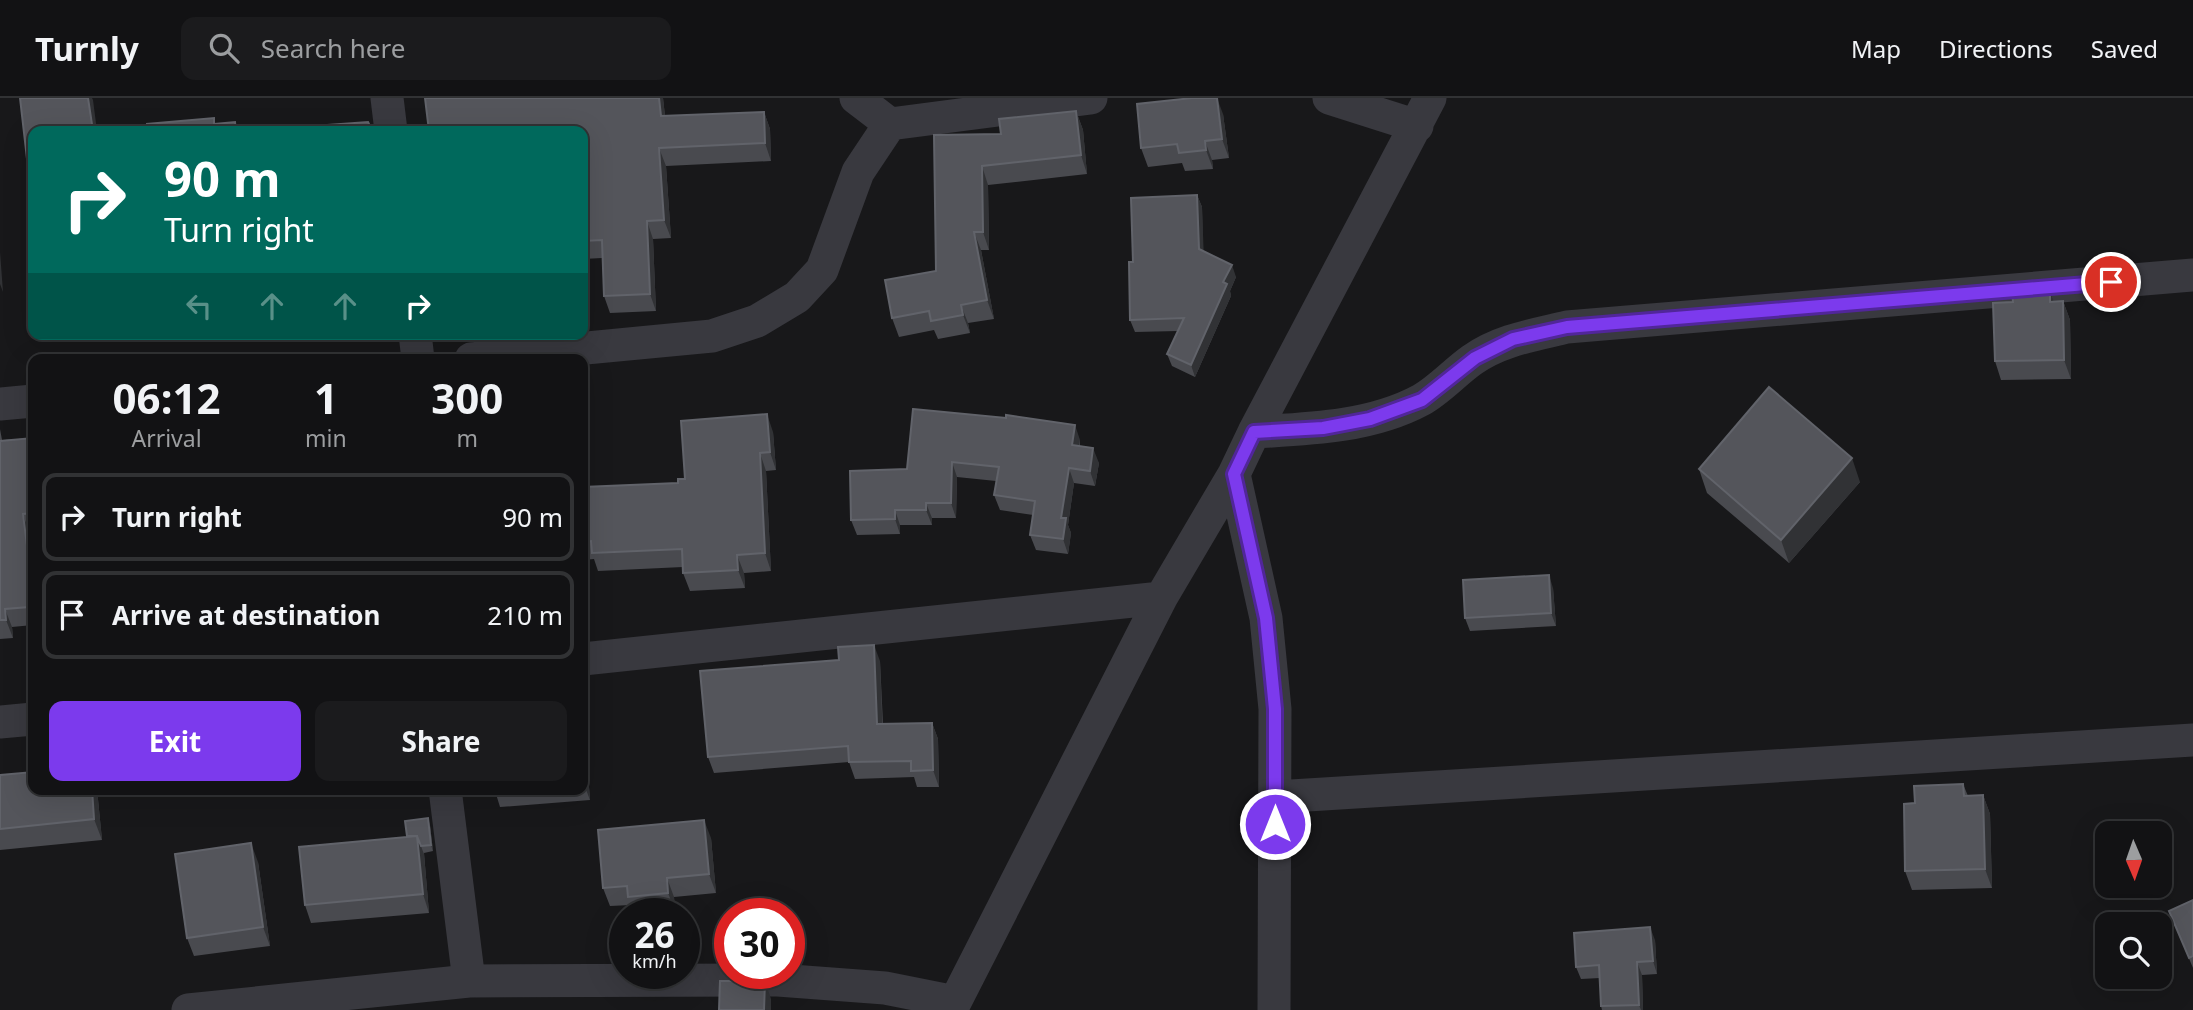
<!DOCTYPE html>
<html lang="en">
<head>
<meta charset="utf-8">
<style>
  :root { --surface:#121214; --page:#1b1b1d; --text:#f1f3f6; --muted:#9c9ea0; --line:#313234; --accent:#7c3aed }
  body { margin:0; font-family:"Noto Sans",sans-serif; background:var(--page); color:var(--text); height:100vh; display:flex; flex-direction:column; font-size:26px; white-space:nowrap }
  * { box-sizing:border-box; margin:0 }
  p { font-size:23px; color:var(--muted) }
  .icon { flex:none; width:38px; height:38px; fill:none; stroke:currentColor; stroke-width:2; stroke-linecap:round; stroke-linejoin:round }
  .map { position:relative; flex:1; overflow:hidden }
  .panel { position:absolute; left:28px; top:256px; width:560px; height:441px; display:flex; flex-direction:column; background:var(--surface); border-radius:14px; box-shadow:0 7px 28px #0002,0 0 0 2px var(--line) }
  .panel>* { flex:none }
  .hud { position:absolute; left:28px; top:28px; width:560px; height:214px; border-radius:14px; box-shadow:0 7px 28px #0002,0 0 0 2px var(--line); background:#00695c; color:#fff; overflow:hidden }
  .needle { width:46px; rotate:178deg }
  .buttons { position:absolute; left:2095px; top:723px; display:grid; gap:14px }
  .buttons a { display:grid; place-items:center; width:77px; height:77px; border-radius:14px; background:var(--surface); box-shadow:0 7px 28px #0002,0 0 0 2px var(--line); font-size:35px }
  .speed { position:absolute; left:609px; top:800px; display:flex; gap:14px; font-size:35px; font-weight:700; text-align:center }
  .speed>* { display:grid; place-content:center; width:91px; height:91px; border-radius:50%; background:var(--surface); box-shadow:0 7px 28px #0002,0 0 0 2px var(--line); line-height:1 }
  .speed small { font-size:18px; font-weight:400 }
  .speed .limit { border:10px solid #d22; background:#fff; color:#111 }
  .pin { position:absolute; display:grid; place-items:center; width:60px; height:60px; color:#fff; margin:-30px; border:4px solid #fff; border-radius:50%; box-shadow:0 2px 7px #0007 }
  .me { position:absolute; width:77px; margin:-38px; rotate:0deg; stroke-linejoin:round; filter:drop-shadow(0 0 5px #0008) }
  .turn { display:flex; align-items:center; gap:24px; height:147px; padding:0 21px; font-size:32px }
  .turn .icon { width:91px; height:91px; stroke-width:2.5 }
  .turn b { display:block; font-size:49px; line-height:60px }
  .lanes { display:flex; align-items:center; height:66px; padding:0 21px; background:#0003; justify-content:center; gap:35px; direction:ltr }
  .lanes .off { opacity:.35 }
  .eta { display:flex; justify-content:space-evenly; align-items:center; height:119px; text-align:center }
  .eta b { font-size:42px; font-weight:700; line-height:49px }
  .action { display:flex; gap:14px; margin-top:auto; padding:14px 21px }
  .action a { flex:1; height:80px; border-radius:14px; background:var(--accent); color:#fff; font-size:28px; font-weight:700; line-height:80px; text-align:center }
  .action a+a { background:var(--page); color:var(--text) }
  ul { padding:0; list-style:none }
  li { display:flex; align-items:center; gap:21px; height:88px; margin:0 14px 10px; padding:0 7px; border:4px solid var(--line); border-radius:14px }
  li div { flex:1 }
  li b { display:block; font-size:26px }
  li em { font-style:normal }
  header { display:flex; align-items:center; gap:42px; box-sizing:border-box; height:98px; padding:0 35px; background:var(--surface); border-bottom:2px solid var(--line) }
  header strong { font-size:33px }
  nav { display:flex; gap:38px; margin-inline-start:auto; font-size:24px }
  .search { width:490px; height:63px; background:var(--page); display:flex; align-items:center; gap:18px; box-sizing:border-box; padding:0 24px; border-radius:14px; color:var(--muted); font-size:26px }
  .map>svg:first-child { display:block }
  .lines { fill:none; stroke-linecap:round; stroke-linejoin:round }
  .street { stroke:#39393f; stroke-width:33 }
  .wall { fill:#494a4f }
  .shaded-wall { fill:#313235 }
  .building { fill:#54555b; stroke:#61636a; stroke-width:2 }
  .route-casing { stroke:#51269a; stroke-width:18 }
  .route { stroke:#7c3aed; stroke-width:12 }
</style>
</head>
<body>
<header>
<strong>Turnly</strong>
<div class="search"><svg class="icon" aria-label="search" viewBox="0 0 24 24"><circle cx="10" cy="10" r="6"/><path d="M15 15l6 6"/></svg>Search here</div>
<nav><a>Map</a><a>Directions</a><a>Saved</a></nav>
</header>
<div class="map">
<svg width="2193" height="912" viewBox="0 0 2193 912">
  <rect width="100%" height="100%" fill="#18181a"/>
  <g class="lines">
    <!-- street -->
    <path class="street" d="M387,0L391,33
      M856,0L890,26L1091,0
      M1329,0L1417,28
      M415,236L418,261
      M471,261L712,238L757,223L797,199L822,172L858,74L890,26
      M0,306L33,303
      M1254,334C1309,331 1371,329 1421,302C1439,292 1455,274 1472,262C1500,242 1534,237 1567,229L2193,177
      M1234,376L1266,520L1275,611L1274,912
      M583,561L1161,500
      M0,624L33,621
      M445,691L469,883
      M1275,699L2193,642
      M188,912L469,883L778,882L885,890L955,904
      M951,912L1161,500L1234,376L1254,334L1430,0"/>
  </g>
  <!-- wall -->
  <path class="wall" d="M425,0H663L665,18L764,14L770,31L771,63L666,68L671,140L653,141L656,213L610,215L604,198L602,160L583,161V33Z
    M1076,13L1083,32L1087,76L988,87L989,152H981L994,221L968,225L970,235L938,241L934,232L899,239L892,220L936,173L934,37L1001,36Z
    M1223,16L1229,60L1212,62L1213,71L1185,73L1182,65L1148,69L1141,50Z
    M1197,97L1202,109L1203,153L1236,179L1230,193L1231,198L1195,279L1172,268L1167,256L1178,233L1135,234L1130,222L1133,164Z
    M2050,192L2054,204L2063,203L2070,222L2071,281L2001,282L1995,263L2013,204Z
    M0,331L2,342L33,340V434H29L33,466V527L12,529L13,540L0,541Z
    M773,334L776,372L766,373L771,473L744,475L745,490L690,493L683,475V469L598,473L594,461L583,462V389L678,385Z
    M1080,342V348L1099,365L1095,388L1074,385L1068,427L1071,435L1068,456L1036,452L1030,437L1033,417L1000,412L994,397L996,383L957,379L956,420H932V427H900V436L857,437L851,422L907,371Z
    M1699,371L1860,384L1789,465L1707,395Z
    M1553,490L1556,528L1470,533L1465,520Z
    M880,563L883,626L932,625L938,641L939,689H917L914,679L855,681L849,664L714,675L708,659Z
    M583,651L587,663L590,702L500,709L496,696L495,691H583Z
    M0,677L97,691L102,742L0,752Z
    M1963,686L1968,698L1983,697L1990,716L1992,790L1912,792L1905,773L1915,705Z
    M430,727L433,753L424,755L429,815L311,825L305,807L407,738Z
    M711,740L716,795L674,799L675,813L651,816H634L631,807L610,808L603,790Z
    M258,764L270,848L194,858L187,840Z
    M2193,802V870L2169,813Z
    M1655,842L1657,876L1642,877L1643,912H1602L1601,908L1600,880L1581,881L1576,869Z"/>
  <!-- shaded-wall -->
  <path class="shaded-wall" d="M88,0H92L93,2L97,33H93Z
    M659,0H663L667,36L661,18Z
    M1217,0L1223,16L1229,60L1222,41Z
    M1076,13L1083,32L1087,76L1081,57Z
    M764,14L770,31L771,63L765,45Z
    M1205,43L1212,62L1213,71L1206,52Z
    M659,50L666,68L671,140L664,122Z
    M982,68L988,87L989,152L983,134Z
    M1197,97L1202,109L1204,163L1199,151Z
    M647,123L653,141L656,213L650,196Z
    M974,134L981,152L994,221L987,202Z
    M0,154L3,194L0,186Z
    M1232,167L1236,179L1230,193L1231,198L1195,279L1191,267L1223,184Z
    M2050,192L2056,210L2050,204Z
    M2063,203L2070,222L2071,281L2064,262Z
    M961,207L968,225L970,235L963,217Z
    M767,316L773,334L776,372L770,354Z
    M1075,327L1080,342L1077,362L1072,347Z
    M1093,350L1099,365L1095,388L1090,373Z
    M760,355L766,373L771,473L765,455Z
    M1852,360L1860,384L1789,465L1781,442Z
    M952,364L957,379L956,420L951,405Z
    M1069,370L1074,385L1068,427L1071,435L1068,456L1063,441L1061,420Z
    M926,405L932,420V427L926,412Z
    M895,412L900,427V436L895,421Z
    M23,416L29,434L33,466V482L30,472Z
    M737,457L744,475L745,490L738,472Z
    M1549,477L1553,490L1556,528L1551,515Z
    M5,511L12,529L13,540L6,522Z
    M874,547L880,563L883,643L877,626Z
    M932,625L938,641L939,689L933,672Z
    M583,651L587,663L590,702L585,689Z
    M92,691H97L102,742L94,721Z
    M1983,697L1990,716L1992,790L1985,771Z
    M428,720L430,727L433,753L431,747Z
    M704,722L711,740L716,795L709,776Z
    M417,738L424,756L429,815L423,796Z
    M251,745L258,764L270,848L263,829Z
    M667,780L674,799L675,813L668,795Z
    M1650,829L1655,842L1657,876L1653,863Z
    M1637,864L1642,877L1643,912H1641L1639,907Z
    M765,883L771,901V912H764Z"/>
  <!-- building -->
  <path class="building" d="M20,0H88L93,33H33V113Z
    M425,0H659L661,18L764,14L765,45L659,50L664,122L647,123L650,196L604,198L602,142L583,143V33H429Z
    M1192,0H1217L1222,41L1205,43L1206,52L1179,55L1177,46L1141,50L1137,6Z
    M1076,13L1081,57L982,68L983,134H974L987,202L961,207L963,217L931,223L929,213L892,220L885,182L936,173L934,37L1001,36L999,21Z
    M214,20V26L235,24L236,33H122L147,31V26Z
    M368,24L370,28L371,33H245Z
    M1197,97L1199,151L1232,167L1223,184L1227,186L1191,267L1167,256L1184,220L1130,222L1129,164H1133L1131,100Z
    M2012,192H2050V204L2063,203L2064,262L1995,263L1993,205L2013,204Z
    M1769,289L1852,360L1781,442L1699,371Z
    M913,311L1006,320V317L1075,327L1072,347L1093,350L1090,373L1069,370L1061,420H1066L1063,441L1030,437L1035,403L994,397L999,369L952,364L951,405H926V412H895V421L851,422L850,373L907,371Z
    M767,316L770,354L760,355L765,455L737,457L738,472L683,475L682,451L592,455L591,443L583,444V389L678,385V381H685L681,323Z
    M33,340V415L23,416L30,472L33,471V502L29,503V509L5,511L6,522H0V343Z
    M1549,477L1551,515L1465,520L1463,482Z
    M874,547L877,626L932,625L933,672L911,673V663L849,664L848,648L708,659L700,573L839,562L838,549Z
    M583,657L585,689H583Z
    M33,674V691H92L94,721L0,731V677Z
    M1963,686L1964,698L1983,697L1985,771L1905,773L1904,706L1915,705L1914,688Z
    M495,691H557L496,696Z
    M428,720L431,747L421,748L417,738H407L405,723Z
    M704,722L709,776L667,780L668,795L628,799L627,788L603,790L598,732Z
    M417,738L423,796L305,807L299,749Z
    M251,745L263,829L187,840L175,756Z
    M2193,802V858L2189,860L2169,813Z
    M1650,829L1653,863L1637,864L1639,907L1601,908L1599,867L1576,869L1574,835Z
    M720,883H765L764,912H719Z"/>
  <g class="lines">
    <!-- route casing -->
    <g class="route-casing">
      <path id="route" d="M1275,726V611L1266,520L1234,376L1254,334L1323,330L1370,321L1422,302L1475,260L1513,241L1567,229L2111,184"/>
    </g>
    <!-- route -->
    <use href="#route" class="route"/>
  </g>
</svg>
<div class="buttons">
<a><svg class="needle" viewBox="-14 -14 28 28"><path d="M0-13l5 13h-10z" fill="#e53935"/><path d="M0 13l5-13h-10z" fill="#9c9ea0"/></svg></a>
<a><svg class="icon" aria-label="search" viewBox="0 0 24 24"><circle cx="10" cy="10" r="6"/><path d="M15 15l6 6"/></svg></a>
</div>
<div class="speed"><div>26<small>km/h</small></div><div class="limit">30</div></div>
<div class="pin" style="left:2111px;top:184px;background:#d93025"><svg class="icon" aria-label="arrive" viewBox="0 0 24 24"><path d="M6 21V4h12l-3 4 3 4H6"/></svg></div>
<svg class="me" style="left:1275px;top:726px" viewBox="-20 -20 40 40"><circle r="17" fill="#7c3aed" stroke="#fff" stroke-width="3"/><path d="M0-11L8 9 0 5-8 9z" fill="#fff"/></svg>
<div class="hud">
<div class="turn"><svg class="icon" aria-label="right" viewBox="0 0 24 24"><path d="M7 20v-9h11M14 6l5 5-5 5"/></svg><div><b>90 m</b>Turn right</div></div>
<div class="lanes"><svg class="icon off" aria-label="left" viewBox="0 0 24 24"><path d="M17 20v-9H6M10 6l-5 5 5 5"/></svg><svg class="icon off" aria-label="ahead" viewBox="0 0 24 24"><path d="M12 20V5M6 11l6-6 6 6"/></svg><svg class="icon off" aria-label="ahead" viewBox="0 0 24 24"><path d="M12 20V5M6 11l6-6 6 6"/></svg><svg class="icon" aria-label="right" viewBox="0 0 24 24"><path d="M7 20v-9h11M14 6l5 5-5 5"/></svg></div>
</div>
<section class="panel">
<div class="eta">
<div><b>06:12</b><p>Arrival</p></div>
<div><b>1</b><p>min</p></div>
<div><b>300</b><p>m</p></div>
</div>
<ul>
<li><svg class="icon" aria-label="right" viewBox="0 0 24 24"><path d="M7 20v-9h11M14 6l5 5-5 5"/></svg><div><b>Turn right</b></div><em>90 m</em></li>
<li><svg class="icon" aria-label="arrive" viewBox="0 0 24 24"><path d="M6 21V4h12l-3 4 3 4H6"/></svg><div><b>Arrive at destination</b></div><em>210 m</em></li>
</ul>
<div class="action"><a>Exit</a><a>Share</a></div>
</section>
</div>
</body>
</html>
